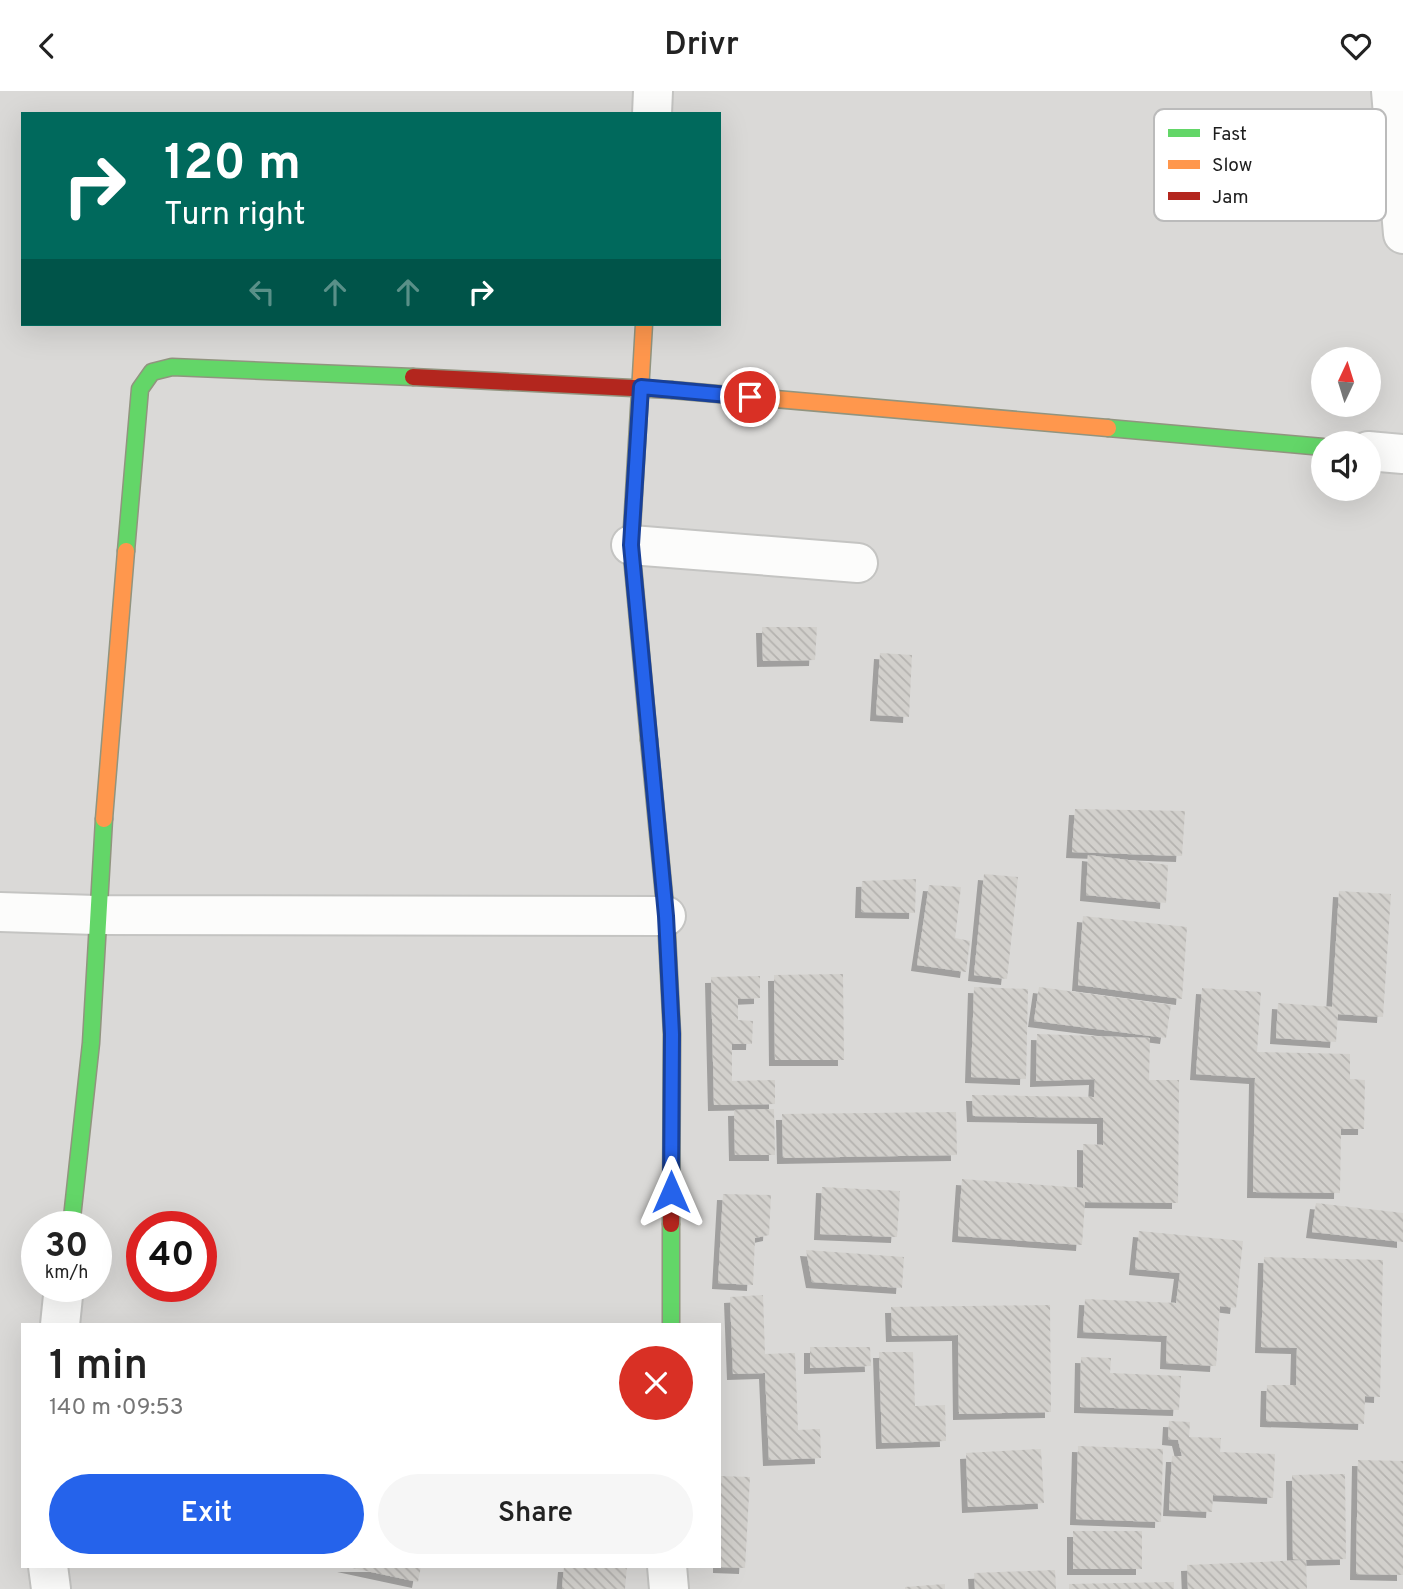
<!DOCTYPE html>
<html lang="en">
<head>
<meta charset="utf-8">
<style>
  :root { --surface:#fff; --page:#f6f6f6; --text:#222; --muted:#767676; --accent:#2563eb }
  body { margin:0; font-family:Overpass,sans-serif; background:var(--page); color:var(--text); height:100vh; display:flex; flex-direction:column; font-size:26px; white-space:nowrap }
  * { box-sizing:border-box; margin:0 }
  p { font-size:23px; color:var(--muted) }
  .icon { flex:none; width:38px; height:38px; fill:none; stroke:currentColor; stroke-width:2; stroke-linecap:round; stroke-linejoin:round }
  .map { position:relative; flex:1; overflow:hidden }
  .side { position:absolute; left:21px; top:1232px; width:700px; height:245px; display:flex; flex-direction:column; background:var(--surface); border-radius:0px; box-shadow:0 7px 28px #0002 }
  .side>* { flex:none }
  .top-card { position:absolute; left:21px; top:21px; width:700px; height:214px; border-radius:0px; box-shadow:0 7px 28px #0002; background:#00695c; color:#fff; overflow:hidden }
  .needle { width:46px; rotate:4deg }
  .tools { position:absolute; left:1311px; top:256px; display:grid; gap:14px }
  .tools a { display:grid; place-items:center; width:70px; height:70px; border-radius:50%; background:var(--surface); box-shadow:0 7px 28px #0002; font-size:35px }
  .speed { position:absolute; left:21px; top:1120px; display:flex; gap:14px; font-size:35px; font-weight:700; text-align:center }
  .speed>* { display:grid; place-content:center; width:91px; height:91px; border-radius:50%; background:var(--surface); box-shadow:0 7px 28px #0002; line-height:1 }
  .speed small { font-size:18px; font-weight:400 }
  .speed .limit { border:10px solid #d22; background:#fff; color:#111 }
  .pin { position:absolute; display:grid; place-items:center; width:60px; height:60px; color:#fff; margin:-30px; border:4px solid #fff; border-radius:50%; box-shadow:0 2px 7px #0007 }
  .me { position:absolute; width:77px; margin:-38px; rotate:0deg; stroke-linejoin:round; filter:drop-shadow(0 0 5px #0008) }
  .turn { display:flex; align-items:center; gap:24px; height:147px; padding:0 28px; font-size:32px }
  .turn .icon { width:91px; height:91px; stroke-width:2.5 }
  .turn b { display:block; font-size:49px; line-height:60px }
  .lanes { display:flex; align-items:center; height:66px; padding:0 28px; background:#0003; justify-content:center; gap:35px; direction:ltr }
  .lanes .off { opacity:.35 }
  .round { display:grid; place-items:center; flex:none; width:74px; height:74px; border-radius:37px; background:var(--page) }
  .head { display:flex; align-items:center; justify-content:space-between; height:119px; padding:0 28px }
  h1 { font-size:42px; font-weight:600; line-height:52px }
  .action { display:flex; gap:14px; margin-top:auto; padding:14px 28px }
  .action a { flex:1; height:80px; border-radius:42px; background:var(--accent); color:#fff; font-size:28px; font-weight:600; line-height:80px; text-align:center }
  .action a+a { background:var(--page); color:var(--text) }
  header { display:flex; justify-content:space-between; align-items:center; height:91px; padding:0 28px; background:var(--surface); font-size:32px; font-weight:600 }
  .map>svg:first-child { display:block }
  .residential { fill:#dad9d7; fill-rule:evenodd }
  .building { fill:url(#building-back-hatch); filter:url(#shadow) }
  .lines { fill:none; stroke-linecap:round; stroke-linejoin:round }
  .street-casing { stroke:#c4c4c2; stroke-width:42 }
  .fast-casing { stroke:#91947f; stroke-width:19 }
  .slow-casing { stroke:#91947f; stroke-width:19 }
  .jam-casing { stroke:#91947f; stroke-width:19 }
  .street { stroke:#fcfcfb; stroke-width:38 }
  .fast { stroke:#63d668; stroke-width:16 }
  .slow { stroke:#ff974d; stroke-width:16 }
  .jam { stroke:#b3261e; stroke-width:16 }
  .route-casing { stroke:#184099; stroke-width:18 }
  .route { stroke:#2563eb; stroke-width:12 }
  .key { fill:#fff; stroke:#bbb; stroke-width:2 }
  .key-label { font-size:19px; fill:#1d1d1d }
</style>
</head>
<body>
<header><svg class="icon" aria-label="back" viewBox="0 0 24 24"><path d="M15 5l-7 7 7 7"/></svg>Drivr<svg class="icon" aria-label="heart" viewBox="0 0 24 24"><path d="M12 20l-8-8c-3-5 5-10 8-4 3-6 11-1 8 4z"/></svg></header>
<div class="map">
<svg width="1403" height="1498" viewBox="0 0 1403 1498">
  <defs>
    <pattern id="building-back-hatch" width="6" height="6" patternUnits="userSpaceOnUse" patternTransform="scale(1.75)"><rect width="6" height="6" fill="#d2d0cc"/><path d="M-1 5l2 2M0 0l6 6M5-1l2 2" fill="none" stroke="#b4b2af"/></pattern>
    <filter id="shadow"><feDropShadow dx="-6" dy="6" stdDeviation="0" flood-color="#0004"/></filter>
  </defs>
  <rect width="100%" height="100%" fill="#ebeae6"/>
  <!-- residential -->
  <path class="residential" d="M0,0H1403V1498H0ZM23,23H719V233H23ZM1323,268H1368V313H1323ZM1323,352H1368V397H1323ZM37,1136H96V1195H37ZM142,1136H201V1195H142ZM23,1234H719V1475H23Z"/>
  <!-- building -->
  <path class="building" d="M762,536H817L815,569L763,570Z
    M880,562L912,564L909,626L876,624Z
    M1075,718L1185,720L1182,765L1072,761Z
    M1088,764L1168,774L1166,812L1086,804Z
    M984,783L1018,786L1007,888L974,884Z
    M916,788L915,822L861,821L862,790Z
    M929,794L961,796L955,847L970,850L966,881L917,874Z
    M1339,800L1391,803L1383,926L1338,923L1336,951L1276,947L1278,912L1332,916Z
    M1083,825L1187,836L1182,908L1078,894Z
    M843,883L844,969H775L774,884Z
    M760,885V907L738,908V929L753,930L752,953H732V990L775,989V1013L714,1014L711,886Z
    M974,896L1028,898L1026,988L971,986Z
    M1039,896L1171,914L1166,947L1034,930Z
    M1202,897L1261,901L1257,961L1350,963V988L1365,989L1364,1038H1341L1340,1102L1253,1101L1255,987L1196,983Z
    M1037,943L1150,947L1149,989H1179L1178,1112L1085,1111L1082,1154L958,1145L962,1088L1083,1097V1053L1103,1054V1027L973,1025L972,1004L1094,1006L1095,988L1036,990Z
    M774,1018L775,1064H735L734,1019Z
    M956,1021L957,1064L783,1067L782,1023Z
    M822,1096L900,1100L897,1146L820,1143Z
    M723,1103L771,1104L769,1144L755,1147L753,1194L718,1192Z
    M1316,1112L1403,1122V1151L1312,1141Z
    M1139,1140L1243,1150L1236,1217L1220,1215L1216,1275L1166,1272L1167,1245L1083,1241L1085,1208L1176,1212L1180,1182L1135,1178Z
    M806,1159L904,1166L902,1197L812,1191Z
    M1264,1166L1383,1169L1380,1306L1365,1305L1364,1333L1266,1330L1267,1294H1296L1297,1257L1261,1256Z
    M763,1204L765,1263L795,1262L798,1339L820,1338L821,1367L769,1369L765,1282L733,1283L730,1206Z
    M1050,1214L1051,1321L959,1323L958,1244L892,1245L891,1216Z
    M810,1256H870L871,1275L810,1277Z
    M879,1261H913L915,1315L945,1314L946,1350L882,1352Z
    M1081,1266L1111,1267L1110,1282L1181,1285L1179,1319L1080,1316Z
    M1169,1330L1190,1331L1189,1346L1221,1347L1220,1361L1275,1363L1273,1407L1213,1404L1212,1421L1169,1419L1172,1365H1182L1178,1349L1168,1348Z
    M1078,1355L1163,1358L1161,1431L1076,1428Z
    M1041,1358L1044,1412L968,1416L966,1362Z
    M1358,1369L1403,1370V1484L1356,1483Z
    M1345,1383L1346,1468L1306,1469L1307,1498H1188L1187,1474L1306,1469L1293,1468L1292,1384Z
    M719,1385L750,1386L745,1477L719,1476Z
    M1073,1440H1142V1478H1073Z
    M343,1475H421L418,1491Z
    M564,1475H627L625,1498H562Z
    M1055,1479L1056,1498H975L974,1482Z
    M1174,1491V1498H1069V1493Z
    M945,1493V1498H905V1496Z"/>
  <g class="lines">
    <!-- street casing -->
    <g class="street-casing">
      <path id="street" d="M1391,0L1403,143
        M652,23L653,0
        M1368,360L1403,363
        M631,454L858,472
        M0,821L96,824L666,825
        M60,1234L64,1195
        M48,1475L51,1498
        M667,1475L669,1498"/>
    </g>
    <!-- fast casing -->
    <g class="fast-casing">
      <path id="fast" d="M1108,337L1323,356
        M126,460L140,298L152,281L172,276L413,286
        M71,1136L91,952L104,728
        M671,1234V1133"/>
    </g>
    <!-- slow casing -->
    <g class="slow-casing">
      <path id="slow" d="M644,233L631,454L649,649
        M672,299L1108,337
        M104,728L126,460"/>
    </g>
    <!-- jam casing -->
    <g class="jam-casing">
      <path id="jam" d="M413,286L672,299
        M649,649L666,825L672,943L671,1133"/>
    </g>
    <!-- street -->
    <use href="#street" class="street"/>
    <!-- fast -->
    <use href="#fast" class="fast"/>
    <!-- slow -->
    <use href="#slow" class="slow"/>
    <!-- jam -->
    <use href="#jam" class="jam"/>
  </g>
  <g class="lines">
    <!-- route casing -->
    <g class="route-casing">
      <path id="route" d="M671,1101L672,943L666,825L631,454L641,296L750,306"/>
    </g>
    <!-- route -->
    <use href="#route" class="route"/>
  </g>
  <!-- legend -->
  <rect x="1154" y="18" width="232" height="112" rx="10" class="key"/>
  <rect x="1168" y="38" width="32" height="8" fill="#63d668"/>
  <rect x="1168" y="69" width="32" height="9" fill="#ff974d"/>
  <rect x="1168" y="101" width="32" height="8" fill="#b3261e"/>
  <g class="key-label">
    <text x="1212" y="49">Fast</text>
    <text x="1212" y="80">Slow</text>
    <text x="1212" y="112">Jam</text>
  </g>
</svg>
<div class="tools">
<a><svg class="needle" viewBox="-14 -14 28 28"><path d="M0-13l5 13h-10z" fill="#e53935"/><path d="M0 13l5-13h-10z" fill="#767676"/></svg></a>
<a><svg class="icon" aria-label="sound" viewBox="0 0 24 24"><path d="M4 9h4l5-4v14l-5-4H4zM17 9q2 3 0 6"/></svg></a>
</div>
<div class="speed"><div>30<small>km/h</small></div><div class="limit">40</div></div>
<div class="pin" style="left:750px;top:306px;background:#d93025"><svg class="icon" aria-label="arrive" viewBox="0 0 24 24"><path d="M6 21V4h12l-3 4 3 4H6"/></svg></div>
<svg class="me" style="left:671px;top:1101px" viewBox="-20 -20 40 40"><path d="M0-17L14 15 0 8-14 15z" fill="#2563eb" stroke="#fff" stroke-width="4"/></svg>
<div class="top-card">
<div class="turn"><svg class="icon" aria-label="right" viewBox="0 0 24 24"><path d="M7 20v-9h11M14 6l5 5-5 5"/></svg><div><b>120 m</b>Turn right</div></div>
<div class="lanes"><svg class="icon off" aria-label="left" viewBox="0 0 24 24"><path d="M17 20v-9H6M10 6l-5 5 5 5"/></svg><svg class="icon off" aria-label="ahead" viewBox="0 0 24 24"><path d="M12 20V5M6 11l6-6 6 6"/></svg><svg class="icon off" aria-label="ahead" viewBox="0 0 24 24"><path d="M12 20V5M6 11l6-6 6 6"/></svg><svg class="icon" aria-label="right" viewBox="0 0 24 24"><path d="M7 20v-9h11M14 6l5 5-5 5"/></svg></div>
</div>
<section class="side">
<div class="head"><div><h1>1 min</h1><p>140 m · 09:53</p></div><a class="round" style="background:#d93025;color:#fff"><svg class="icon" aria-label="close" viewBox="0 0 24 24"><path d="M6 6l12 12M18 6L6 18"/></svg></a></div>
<div class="action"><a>Exit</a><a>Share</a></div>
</section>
</div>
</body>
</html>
